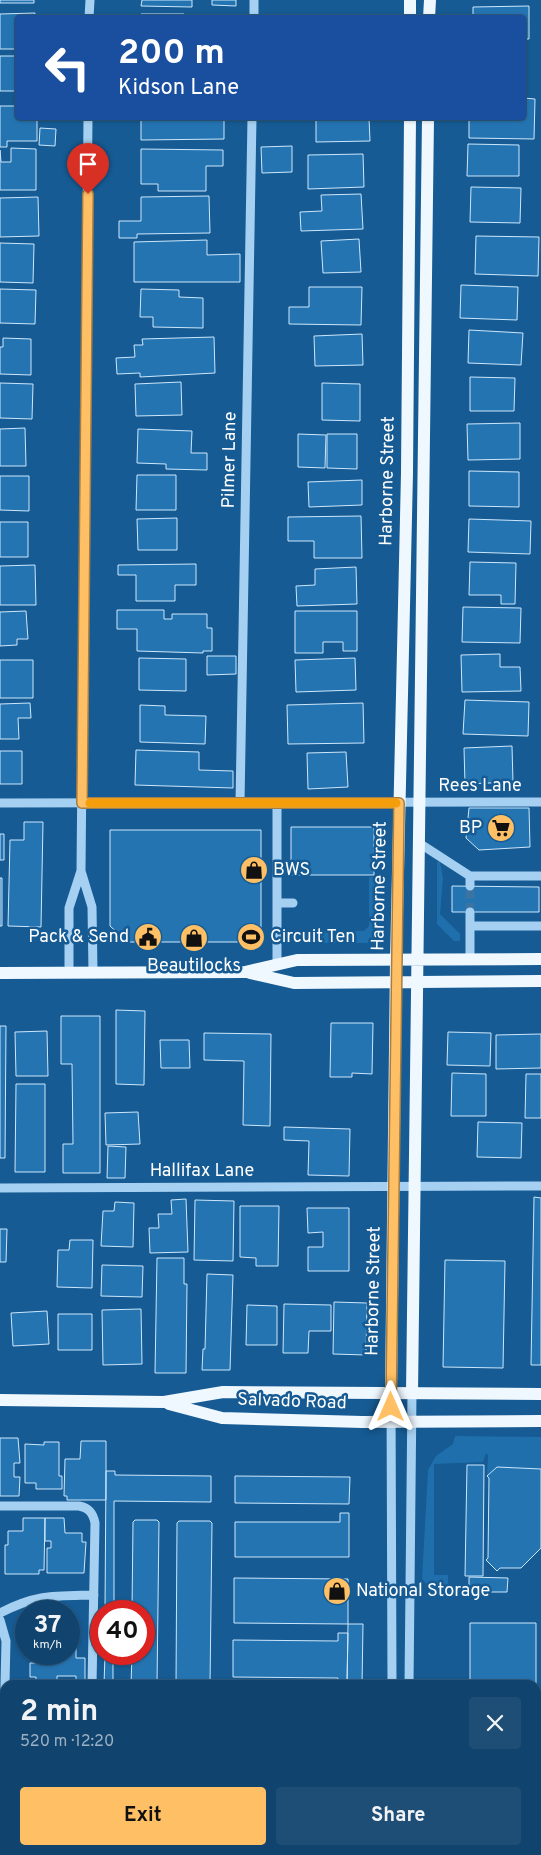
<!DOCTYPE html>
<html lang="en">
<head>
<meta charset="utf-8">
<style>
  :root { --surface:#10446e; --page:#1e4e76; --text:#f1f3f6; --muted:#9cb0c2; --line:#305c81; --accent:#ffc065 }
  body { margin:0; font-family:Overpass,sans-serif; background:var(--page); color:var(--text); height:100vh; display:flex; flex-direction:column; font-size:19px; white-space:nowrap }
  * { box-sizing:border-box; margin:0 }
  p { font-size:16px; color:var(--muted) }
  .icon { flex:none; width:28px; height:28px; fill:none; stroke:currentColor; stroke-width:2; stroke-linecap:round; stroke-linejoin:round }
  .map { position:relative; flex:1; overflow:hidden }
  .side { position:absolute; left:0px; top:1680px; width:541px; height:175px; display:flex; flex-direction:column; background:var(--surface); border-radius:15px 15px 0 0; box-shadow:0 1px 4px #0004,0 0 0 1px var(--line) }
  .side>* { flex:none }
  .hud { position:absolute; left:15px; top:15px; width:511px; height:105px; border-radius:5px; box-shadow:0 1px 4px #0004,0 0 0 1px var(--line); background:#1a4fa0; color:#fff; overflow:hidden }
  .speed { position:absolute; left:15px; top:1600px; display:flex; gap:10px; font-size:25px; font-weight:700; text-align:center }
  .speed>* { display:grid; place-content:center; width:65px; height:65px; border-radius:50%; background:var(--surface); box-shadow:0 1px 4px #0004,0 0 0 1px var(--line); line-height:1 }
  .speed small { font-size:12px; font-weight:400 }
  .speed .limit { border:8px solid #d22; background:#fff; color:#111 }
  .pin { position:absolute; display:grid; place-items:center; width:42px; height:42px; color:#fff; margin:-51px -21px; border-radius:50% 50% 50% 0; rotate:-45deg; box-shadow:0 0 5px #0007 }
  .pin .icon { rotate:45deg }
  .me { position:absolute; width:55px; margin:-28px; rotate:0deg; stroke-linejoin:round; filter:drop-shadow(0 0 4px #0008) }
  .turn { display:flex; align-items:center; gap:18px; height:105px; padding:0 20px; font-size:22px }
  .turn .icon { width:65px; height:65px; stroke-width:2.5 }
  .turn b { display:block; font-size:35px; line-height:42px }
  .round { display:grid; place-items:center; flex:none; width:52px; height:52px; border-radius:5px; background:var(--page) }
  .head { display:flex; align-items:center; justify-content:space-between; height:85px; padding:0 20px }
  h1 { font-size:30px; font-weight:700; line-height:38px }
  .primary-button { display:flex; gap:10px; margin-top:auto; padding:10px 20px }
  .primary-button a { flex:1; height:58px; border-radius:5px; background:var(--accent); color:#111; font-size:20px; font-weight:700; line-height:58px; text-align:center }
  .primary-button a+a { background:var(--page); color:var(--text) }
  .map>svg:first-child { display:block }
  .green { fill:#1f6fad }
  .building { fill:#2574b2; stroke:#cce7fc }
  .lines { fill:none; stroke-linecap:round; stroke-linejoin:round }
  .minor-tunnel { stroke:#3974a3; stroke-width:9; stroke-dasharray:9 4.5; stroke-linecap:butt }
  .minor { stroke:#a5d0f1; stroke-width:9 }
  .major { stroke:#eff7ff; stroke-width:12 }
  .route-casing { stroke:#a67d42; stroke-width:12 }
  .route { stroke:#ffc065; stroke-width:9 }
  .slow { stroke:#f59e0b; stroke-width:9 }
  .labels { text-anchor:middle; dominant-baseline:central; stroke-width:5; stroke-linejoin:round; paint-order:stroke }
  .street-label { font-size:18px; fill:#fff; stroke:#165b93 }
  .poi-label { font-size:18px; fill:#fff; stroke:#165b93; text-anchor:start }
</style>
</head>
<body>
<div class="map">
<svg width="541" height="1855" viewBox="0 0 541 1855">
  <rect width="100%" height="100%" fill="#165b93"/>
  <!-- green -->
  <path class="green" d="M437,862H440L443,878L440,914L460,934V941H454L437,924Z
    M369,877H379L378,932L375,939L367,943H293V931H364L369,926Z
    M455,1436L541,1437V1469L497,1467L487,1476L488,1455L486,1453L483,1462L434,1464V1575H448V1584L443,1589H431L422,1579L428,1470L436,1456L453,1444Z"/>
  <!-- building -->
  <path class="building" d="M0,0H34V3H0Z
    M142,0H192V7L141,6Z
    M212,0H236V6L212,5Z
    M529,6V39H524V18H473V7Z
    M35,13V18H18V49H0V14Z
    M141,14H184V18H141Z
    M317,15L364,16V18H317Z
    M0,56H18V91H0Z
    M524,98L535,99L534,139L469,138V118H524Z
    M0,106H18V118H37V141H7V147H0Z
    M141,118H224V139L141,140Z
    M316,118H369L370,141L316,142Z
    M40,128L56,129L55,146L39,145Z
    M468,144L519,145V176H467Z
    M292,146V172L262,173L261,147Z
    M11,148L36,149V190H0V150L1,162H11Z
    M141,149L223,150V166H206V191H158V184H141Z
    M363,154L364,187L308,189V155Z
    M471,187L521,188L520,223L470,222Z
    M361,194L363,229L301,231L300,212L322,211L321,195Z
    M209,196L210,233L137,234V238H119V221H141V197Z
    M38,197L39,236L0,237V198Z
    M476,236L539,237L538,276L475,274Z
    M359,239L361,272L323,273L321,241Z
    M207,240V255L240,254V282H134V242Z
    M0,243L34,244L33,283L0,282Z
    M461,285L518,287L517,320L460,318Z
    M309,287H362L361,325L289,324V307H309Z
    M0,289L36,290L35,324L0,323Z
    M141,289L179,290V297L203,298V328L153,327V317H140Z
    M469,330L523,333L521,365L468,363Z
    M362,334L363,365L315,366L314,336Z
    M214,337L215,373L140,377V373L117,374L116,358L135,357L134,345H143L142,339Z
    M3,338L31,339V375L0,374V347H3Z
    M470,377L515,378L514,411H470Z
    M181,382L182,415L136,416L135,384Z
    M0,383L33,384L32,419L0,418Z
    M322,383L360,384V421L322,420Z
    M520,423V459L468,460L467,424Z
    M25,428L26,466H0V429Z
    M138,429L192,431L191,453H207V470L166,469V464L137,463Z
    M298,434L326,435L325,468L298,467Z
    M327,434H357V469L327,468Z
    M469,471L519,472V507L469,506Z
    M137,475H176V510H136Z
    M0,476H29V511L0,510Z
    M362,480V505L309,507L308,482Z
    M361,516L362,558H314V541H288V517Z
    M177,518V550H138L137,519Z
    M469,519L531,521L530,554L468,552Z
    M0,522H28V557H0Z
    M470,562L516,563L515,604H501V595H469Z
    M196,564V585H175V601H136V575H118V565Z
    M35,565L36,605H0V566Z
    M356,567L357,604L297,606L296,586L315,585V569Z
    M463,607L521,608L520,643L462,642Z
    M117,610H164V619H172V614H207V628H212V651H203V653L137,651V629H117Z
    M26,611L28,639H17V645L0,646V612Z
    M295,611H357V651H343V642H323V653H295Z
    M500,654V667H520L521,691L462,692L461,655Z
    M207,656H236V674L207,675Z
    M139,658L186,659V691L139,690Z
    M355,658L356,690L296,692L295,660Z
    M0,660H33V698H0Z
    M465,700L529,702L528,736L463,734Z
    M30,703L31,718H18L19,739H0V704Z
    M363,703L364,743L288,744L287,705Z
    M140,705L165,706V715L206,716L205,744L140,742Z
    M512,746L513,782L465,784L464,748Z
    M136,750L199,752V770L233,771V788L135,785Z
    M0,751H22V784H0Z
    M346,752L348,787L308,789L307,753Z
    M469,808H529L530,847L479,850L466,838Z
    M24,822H43L41,927L8,926L10,840H24Z
    M291,827H374V875H291Z
    M110,830H261V942H128L110,926Z
    M0,834H4V860H0Z
    M0,878H2V926H0Z
    M452,886L539,887V912H452Z
    M116,1010L145,1011L144,1085L116,1084Z
    M61,1016H100V1173H63V1144H73L72,1064H61Z
    M331,1023H373L372,1074L352,1073V1077H330Z
    M0,1026H6L5,1158H0Z
    M47,1031L48,1076H16L15,1032Z
    M448,1032L491,1033L490,1066L447,1065Z
    M204,1033L271,1034L270,1126L243,1125L244,1061L204,1060Z
    M541,1034V1068L496,1069V1035Z
    M160,1040H189L190,1068H161Z
    M452,1073L486,1074V1116H451Z
    M526,1074H541V1118H525Z
    M16,1084H45V1172H15Z
    M138,1112L140,1144L106,1145L105,1113Z
    M478,1122L522,1123L521,1158L477,1157Z
    M284,1127L350,1129L349,1176L308,1175L309,1141L284,1140Z
    M108,1146L126,1147L125,1178H107Z
    M534,1197L541,1198V1365H531Z
    M186,1199L188,1252L150,1253L149,1228H159L158,1214H172L171,1200Z
    M195,1200L234,1201L233,1261L194,1260Z
    M115,1202L134,1203L133,1247L101,1246L103,1211H114Z
    M240,1206H279L278,1266H256V1258L240,1257Z
    M307,1208H349V1271H308V1247H323V1232L308,1233Z
    M0,1229H7L6,1262H0Z
    M70,1240H93L92,1288L57,1287L58,1250H69Z
    M157,1258H184V1284H187L186,1373H155Z
    M445,1260L505,1261L503,1368L443,1367Z
    M102,1265L143,1266L142,1297L101,1296Z
    M207,1274L233,1275L230,1370H202L203,1349H205Z
    M334,1302L367,1303L366,1355L333,1354Z
    M284,1304L331,1305V1331H309L308,1353H283Z
    M247,1305L277,1306V1345H246Z
    M141,1309L142,1364L103,1365L102,1310Z
    M47,1311L49,1344L13,1346L11,1313Z
    M58,1314H92V1350H58Z
    M0,1438H18L20,1463H14V1477H20L19,1496H0Z
    M81,1441H106V1500H67V1496H64L65,1459H80Z
    M44,1442H59V1476H62V1489H36V1483H25V1444L44,1445Z
    M467,1465H484L483,1576H465Z
    M497,1467L541,1469V1548L521,1568H500L497,1571L486,1560L488,1558L489,1478L487,1476Z
    M106,1471H115V1475L211,1476V1502L114,1501V1611H105Z
    M235,1476L350,1477L349,1504L235,1503Z
    M340,1513H349V1557H235V1522H340Z
    M23,1518H45L44,1570H39V1574H5V1545H8V1531H23Z
    M45,1518H64L65,1533H82V1542H86L84,1573H47V1548H51V1541H45Z
    M135,1520H157L159,1522L157,1685H131L132,1654H144V1611H132L133,1522Z
    M179,1521H210L212,1523L210,1685H176L177,1523Z
    M469,1577L508,1578L507,1592H469Z
    M234,1578L348,1579V1624L234,1623Z
    M470,1623H536V1685H470Z
    M348,1624H363L362,1685H347Z
    M338,1633H348L347,1685H337L338,1678L233,1677V1640L338,1641Z
    M69,1641H76V1658H85V1681H76V1676H57V1681H36V1677H30V1663H36V1654H69Z
    M105,1654H113V1685H104Z
    M103,1850H116V1855H103Z
    M329,1850H360V1855H329Z
    M30,1851H65V1855H29Z
    M136,1851L162,1852L164,1855H133Z
    M183,1852L209,1853L211,1855H181Z
    M236,1853L262,1854L264,1855H234Z"/>
  <g class="lines">
    <!-- minor-tunnel -->
    <path class="minor-tunnel" d="M470,912V886"/>
    <!-- minor -->
    <path class="minor" d="M89,18L90,0
      M254,18V0
      M0,803L541,802
      M240,803L252,118
      M277,803V965
      M419,843L470,876V886
      M81,871L92,907L93,972
      M470,876H541
      M277,903H293
      M470,926H541
      M470,959V912
      M69,972V908L81,871L88,118
      M0,1188L541,1186
      M391,1393L392,1685
      M0,1506H79C89,1508 93,1513 95,1523L92,1685
      M0,1613C37,1594 54,1596 94,1595
      M0,1620L6,1641L1,1855
      M409,1685L412,1393
      M392,1850V1855
      M89,1855L90,1850
      M407,1855V1850"/>
    <!-- major -->
    <path class="major" d="M410,18V0
      M429,18L430,0
      M0,973L245,972L297,960L541,959
      M250,973L294,983L541,981
      M391,1393L396,960L407,473L410,118
      M412,1393L428,118
      M0,1400L164,1402L223,1392L541,1394
      M169,1404L222,1418L362,1422L541,1421"/>
  </g>
  <g class="lines">
    <!-- route casing -->
    <g class="route-casing">
      <path id="route" d="M88,194L82,803H399L391,1407"/>
    </g>
    <!-- route -->
    <use href="#route" class="route"/>
    <!-- slow -->
    <path class="slow" d="M90,803H396"/>
  </g>
  <!-- icons -->
  <defs>
    <g id="supermarket-disc" transform="scale(1.4375)"><circle r="9.5" fill="#ffc065" stroke="#165b93"/><path d="M-6-5.5h2.5l.6 2H6L4.5 2H-2.5L-4.4-4H-6ZM-1.5 3.2a1.3 1.3 0 1 0 .1 0ZM3 3.2a1.3 1.3 0 1 0 .1 0Z" fill="#111"/></g>
    <g id="shop-disc" transform="scale(1.4375)"><circle r="9.5" fill="#ffc065" stroke="#165b93"/><path d="M-5-2.5h2.3a2.7 3.5 0 0 1 5.4 0H5L5.5 6h-11ZM-1.5-2.5h3a1.5 2.3 0 0 0-3 0Z" fill="#111"/></g>
    <g id="civic-disc" transform="scale(1.4375)"><circle r="9.5" fill="#ffc065" stroke="#165b93"/><path d="M-.6-6.5H3V-4.5H.6V-3L4-1V1h2V6H-6V1h2V-1L-.6-3ZM-1.2 2.5V6h2.4V2.5Z" fill="#111"/></g>
    <g id="stadium-disc" transform="scale(1.4375)"><circle r="9.5" fill="#ffc065" stroke="#165b93"/><path d="M0-5a6.5 5 0 1 0 0 10a6.5 5 0 1 0 0-10ZM-3.5-1.8h7v3.6h-7Z" fill="#111"/></g>
  </defs>
  <g fill-rule="evenodd">
    <use href="#supermarket-disc" x="501" y="828"/>
    <use href="#shop-disc" x="254" y="870"/>
    <use href="#civic-disc" x="148" y="937"/>
    <use href="#stadium-disc" x="251" y="937"/>
    <use href="#shop-disc" x="194" y="938"/>
    <use href="#shop-disc" x="337" y="1591"/>
  </g>
  <g class="labels">
    <!-- street labels -->
    <g class="street-label">
      <text transform="translate(230 460) rotate(-89)">Pilmer Lane</text>
      <text transform="translate(388 481) rotate(-89)">Harborne Street</text>
      <text x="480" y="786">Rees Lane</text>
      <text transform="translate(380 886) rotate(-89)">Harborne Street</text>
      <text x="202" y="1171">Hallifax Lane</text>
      <text transform="translate(374 1291) rotate(-89)">Harborne Street</text>
      <text transform="translate(292 1402) rotate(2)">Salvado Road</text>
    </g>
    <!-- poi labels -->
    <g class="poi-label">
      <text x="482" y="828" text-anchor="end">BP</text>
      <text x="273" y="870">BWS</text>
      <text x="129" y="937" text-anchor="end">Pack &amp; Send</text>
      <text x="270" y="937">Circuit Ten</text>
      <text x="194" y="966" text-anchor="middle">Beautilocks</text>
      <text x="356" y="1591">National Storage</text>
    </g>
  </g>
</svg>
<div class="speed"><div>37<small>km/h</small></div><div class="limit">40</div></div>
<div class="pin" style="left:88px;top:194px;background:#d93025"><svg class="icon" aria-label="arrive" viewBox="0 0 24 24"><path d="M6 21V4h12l-3 4 3 4H6"/></svg></div>
<svg class="me" style="left:391px;top:1407px" viewBox="-20 -20 40 40"><path d="M0-17L14 15 0 8-14 15z" fill="#ffc065" stroke="#fff" stroke-width="4"/></svg>
<div class="hud">
<div class="turn"><svg class="icon" aria-label="left" viewBox="0 0 24 24"><path d="M17 20v-9H6M10 6l-5 5 5 5"/></svg><div><b>200 m</b>Kidson Lane</div></div>
</div>
<section class="side">
<div class="head"><div><h1>2 min</h1><p>520 m · 12:20</p></div><a class="round"><svg class="icon" aria-label="close" viewBox="0 0 24 24"><path d="M6 6l12 12M18 6L6 18"/></svg></a></div>
<div class="primary-button"><a>Exit</a><a>Share</a></div>
</section>
</div>
</body>
</html>
